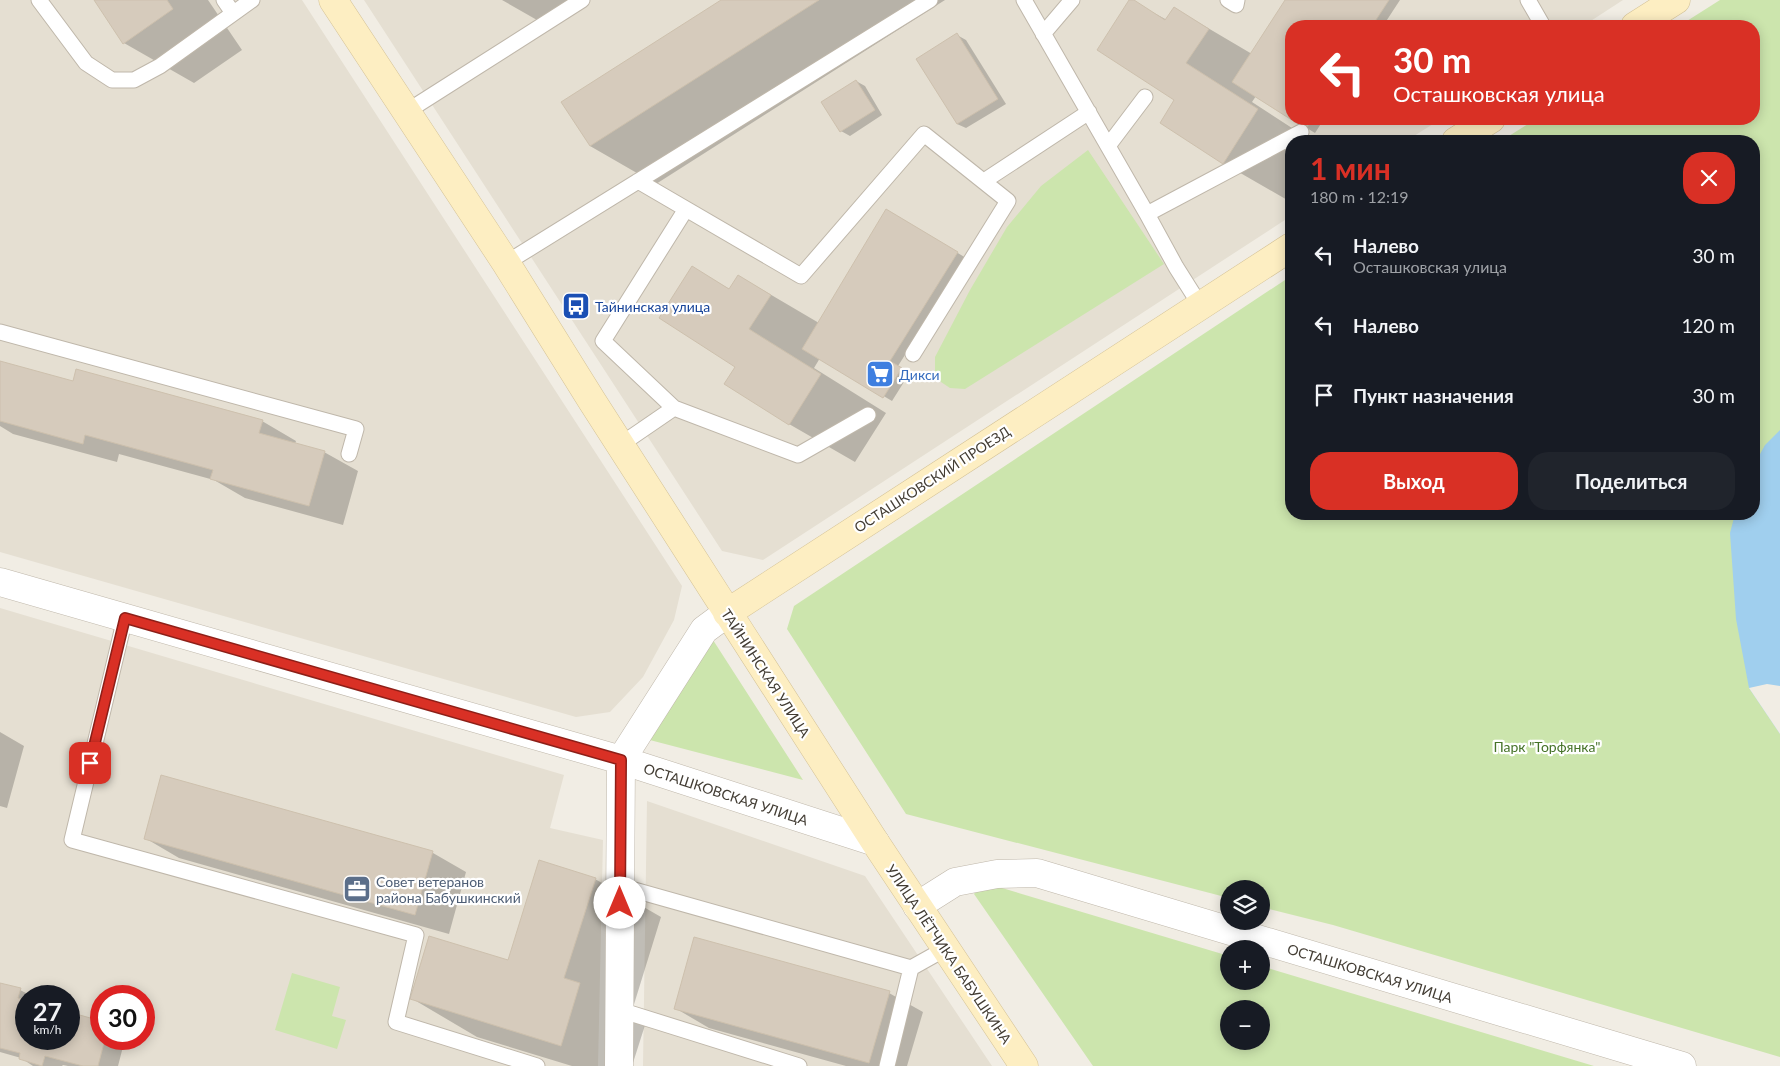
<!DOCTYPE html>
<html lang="ru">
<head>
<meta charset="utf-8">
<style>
  :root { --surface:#171b24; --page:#20242c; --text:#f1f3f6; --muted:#9ea1a6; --accent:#d93025 }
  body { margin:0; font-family:Lato,sans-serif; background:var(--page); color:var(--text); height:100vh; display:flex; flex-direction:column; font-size:19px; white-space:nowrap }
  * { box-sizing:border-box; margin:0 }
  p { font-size:16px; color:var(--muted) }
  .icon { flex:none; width:28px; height:28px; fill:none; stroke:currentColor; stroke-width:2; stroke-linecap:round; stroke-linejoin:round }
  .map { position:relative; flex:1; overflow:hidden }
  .panel { position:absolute; left:1285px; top:135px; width:475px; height:385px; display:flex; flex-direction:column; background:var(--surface); border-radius:20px; box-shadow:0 2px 12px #0003 }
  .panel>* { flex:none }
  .guide { position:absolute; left:1285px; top:20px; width:475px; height:105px; border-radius:20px; box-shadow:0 2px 12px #0003; background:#d93025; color:#fff; overflow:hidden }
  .controls { position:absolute; left:1220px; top:880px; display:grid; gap:10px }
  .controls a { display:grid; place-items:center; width:50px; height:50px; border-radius:50%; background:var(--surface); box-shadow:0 2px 12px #0003; font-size:25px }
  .speed { position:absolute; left:15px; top:985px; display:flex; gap:10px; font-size:25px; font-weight:700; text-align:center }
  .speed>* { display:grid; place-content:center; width:65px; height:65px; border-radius:50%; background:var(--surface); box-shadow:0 2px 12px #0003; line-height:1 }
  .speed small { font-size:12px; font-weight:400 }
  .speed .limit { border:8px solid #d22; background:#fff; color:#111 }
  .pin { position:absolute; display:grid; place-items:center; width:42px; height:42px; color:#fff; margin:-21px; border-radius:10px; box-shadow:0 2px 8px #0006 }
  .me { position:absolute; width:55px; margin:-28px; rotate:0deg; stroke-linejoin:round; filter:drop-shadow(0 0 4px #0008) }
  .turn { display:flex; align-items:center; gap:18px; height:105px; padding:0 25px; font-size:22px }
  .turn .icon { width:65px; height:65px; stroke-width:2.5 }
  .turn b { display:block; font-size:35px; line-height:42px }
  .round { display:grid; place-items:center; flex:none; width:52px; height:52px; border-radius:20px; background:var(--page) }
  .summary { display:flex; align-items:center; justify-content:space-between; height:85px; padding:0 25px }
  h1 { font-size:30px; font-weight:700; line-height:38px; color:var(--accent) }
  .cta { display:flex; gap:10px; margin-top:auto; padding:10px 25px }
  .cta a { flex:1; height:58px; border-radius:20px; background:var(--accent); color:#fff; font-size:20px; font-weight:700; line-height:58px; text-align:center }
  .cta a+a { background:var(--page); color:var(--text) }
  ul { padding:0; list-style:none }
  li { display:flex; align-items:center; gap:15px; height:70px; padding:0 25px }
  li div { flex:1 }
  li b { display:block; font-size:19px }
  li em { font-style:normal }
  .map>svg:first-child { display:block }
  .residential { fill:#e5dfd2; fill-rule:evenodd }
  .green { fill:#cce5ad; fill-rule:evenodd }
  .water { fill:#a0cfee }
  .pier { fill:#f1ede4 }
  .shadow { fill:#0003 }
  .building { fill:#d6cbbc; stroke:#cdc0ad }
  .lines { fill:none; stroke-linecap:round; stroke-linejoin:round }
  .lane-casing { stroke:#bfb7aa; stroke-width:17 }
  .street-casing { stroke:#bfb7aa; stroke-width:29 }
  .secondary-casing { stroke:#d4c296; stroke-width:29 }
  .lane { stroke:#fff; stroke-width:15 }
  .street { stroke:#fff; stroke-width:28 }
  .secondary { stroke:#fdeec2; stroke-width:28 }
  .route-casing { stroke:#8d1f18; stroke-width:12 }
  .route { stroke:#d93025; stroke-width:9 }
  .labels { text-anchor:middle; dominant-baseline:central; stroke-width:4.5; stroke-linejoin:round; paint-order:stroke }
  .transit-label { font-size:14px; fill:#164399; stroke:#fff; text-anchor:start }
  .shop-label { font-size:14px; fill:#366cbe; stroke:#fff; text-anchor:start }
  .street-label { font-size:14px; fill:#433d34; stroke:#fff }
  .park-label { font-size:14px; fill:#467329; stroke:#fff }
  .service-label { font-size:14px; fill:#4e5e75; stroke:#fff; text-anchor:start }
</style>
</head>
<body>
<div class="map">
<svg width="1780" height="1066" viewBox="0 0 1780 1066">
  <rect width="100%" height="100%" fill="#f1ede4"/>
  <!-- residential -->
  <path class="residential" d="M0,0H302L682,586L674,620L643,677L610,712L576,717L0,552Z
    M364,0H1623L1583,26H1291V119H1441L1406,141H1291V216L763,560L722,551Z
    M0,608L564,775L550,828L603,840L598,1066H0ZM26,996H69V1039H26ZM101,996H144V1039H101Z
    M647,801L865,876L992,1066H643Z"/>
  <!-- green -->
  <path class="green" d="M1720,0H1780V1057L1333,925L1261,907V889H1229V898L906,814L787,629L794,606L1291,276V514H1754V141H1501L1536,119H1754V26H1679Z
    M1088,150L1164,264L965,389L950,388L935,378V357L970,290L1007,227L1041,186Z
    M713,640L803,780L646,739Z
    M982,882L1229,956V981H1261V966L1594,1066H1093L974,894ZM1229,1009H1261V1041H1229Z
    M292,973L340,987L332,1016L346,1020L337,1049L275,1030Z"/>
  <!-- water -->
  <path class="water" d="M1780,430V734L1749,688L1736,619L1730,533L1735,514H1754V465L1765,445Z"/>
  <!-- pier -->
  <path class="pier" d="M1767,684L1780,686V734L1749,688Z"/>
  <!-- shadow -->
  <path class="shadow" d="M95,0H208L242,50L194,83L124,43Z
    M502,0H582L544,24Z
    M724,0H945L656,184L590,146Z
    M1130,0L1167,20L1174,8L1252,54L1286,0H1400L1383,26H1291V118L1256,96L1252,102L1312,141H1291V198L1289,201L1223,163L1176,99Z
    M957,35L966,40L1006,104L966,128L957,124Z
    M856,81L865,86L882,115L850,136L841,131Z
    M1292,119H1324L1315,133Z
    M887,210L966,258L898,366L909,374L892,401L820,358L814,368L886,413L855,462L789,424L737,367L693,268L731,290L739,276L819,323Z
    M0,363L74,383L262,421L296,441L295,444L324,452L358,471L343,525L245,498L214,480L119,454L117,462L13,434L0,426Z
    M0,732L24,746L7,808L0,806Z
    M162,777L433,853L466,872L449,934L179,858L145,838Z
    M595,879L661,917L631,1014L646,1022L632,1066H572L477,1037L411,998L508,962Z
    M0,984L20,990L32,996H26V1039H69V1014L101,1023V1039H125L118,1066H68L63,1065L62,1066H33L21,1058L0,1052Z
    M889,993L923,1012L907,1066H846L709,1028L675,1008Z"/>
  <!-- building -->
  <path class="building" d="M94,0H167L173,9L123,44Z
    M721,0H819L590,146L561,102Z
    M1129,0H1134L1165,20L1174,7L1209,29L1186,63L1258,109L1223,164L1160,123L1174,100L1097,50Z
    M1285,0H1389L1372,26H1291V119H1312L1306,129L1232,82Z
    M957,33L998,99L957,124L916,59Z
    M856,80L875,110L840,132L821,102Z
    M886,209L958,252L890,361L902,368L883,398L802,349Z
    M692,266L729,289L738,275L771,295L749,329L821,374L789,425L724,384L735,367L659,318Z
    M0,361L73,381L76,369L263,420L259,433L325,451L309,506L210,479L213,470L85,435L83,444L0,421Z
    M161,775L433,851L415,915L144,839Z
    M539,860L596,878L564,978L580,983L561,1046L410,999L429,936L508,960Z
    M694,937L890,991L869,1063L674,1009Z
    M0,983L21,988L18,998L26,1000V1039H69V1012L101,1021V1039H105L98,1066H83L45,1056L42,1066L19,1059L20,1053L0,1048Z"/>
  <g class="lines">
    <!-- lane casing -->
    <g class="lane-casing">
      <path id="lane" d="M39,0L86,63L112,80H134L160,66L252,0
        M224,0L233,13
        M1024,0L1147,214L1176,267L1200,305
        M1228,0L1236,5L1237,0
        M1528,0L1543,26
        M1043,34L1072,0
        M406,112L582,0
        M1108,146L1145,97
        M638,181L801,276L924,134L1008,201L913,354
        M984,181L1089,112
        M686,209L603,341L674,408L798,455L868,415
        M1147,214L1301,132
        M506,263L930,0
        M0,332L356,429L349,454
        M620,445L674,408
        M125,618L72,840L416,935L396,1022L537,1066
        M620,886L911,968
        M620,1010L799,1066
        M887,1066L911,968L945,949"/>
    </g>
    <!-- street casing -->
    <g class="street-casing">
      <path id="street" d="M0,582L621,760L875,842
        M621,760L704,630L727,613
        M917,906L955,882L997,874L1037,873L1682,1066
        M619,1066L621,760"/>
    </g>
    <!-- secondary casing -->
    <g class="secondary-casing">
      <path id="secondary" d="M333,0L506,263L592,401L875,842L1024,1066
        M1635,26L1676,0
        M1456,141L1491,119
        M727,613L1291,247"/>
    </g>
    <!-- lane -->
    <use href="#lane" class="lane"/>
    <!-- street -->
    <use href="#street" class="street"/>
    <!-- secondary -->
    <use href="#secondary" class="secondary"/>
  </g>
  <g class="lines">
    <!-- route casing -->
    <g class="route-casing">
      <path id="route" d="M90,763L125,618L621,760L620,903"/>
    </g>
    <!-- route -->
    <use href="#route" class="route"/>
  </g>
  <!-- icons -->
  <defs>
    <g id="bus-square" transform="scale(1.4375)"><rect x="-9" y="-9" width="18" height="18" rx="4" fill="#1a4fb4" stroke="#fff"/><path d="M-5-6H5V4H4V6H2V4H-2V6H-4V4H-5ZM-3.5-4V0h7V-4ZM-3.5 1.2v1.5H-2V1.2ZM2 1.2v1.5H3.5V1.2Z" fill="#fff"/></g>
    <g id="supermarket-square" transform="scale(1.4375)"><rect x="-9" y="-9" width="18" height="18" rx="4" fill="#3f7fe0" stroke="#fff"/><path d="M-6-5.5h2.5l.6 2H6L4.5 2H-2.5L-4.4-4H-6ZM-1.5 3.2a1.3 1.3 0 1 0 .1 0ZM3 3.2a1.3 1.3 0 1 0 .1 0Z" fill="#fff"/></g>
    <g id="office-square" transform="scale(1.4375)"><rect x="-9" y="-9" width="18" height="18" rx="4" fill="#5c6f8a" stroke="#fff"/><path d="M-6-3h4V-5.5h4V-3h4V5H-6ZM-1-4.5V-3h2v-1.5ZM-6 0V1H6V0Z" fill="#fff"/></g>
  </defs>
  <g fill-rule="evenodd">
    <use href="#bus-square" x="576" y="306"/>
    <use href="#supermarket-square" x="880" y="374"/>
    <use href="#office-square" x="357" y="889"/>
  </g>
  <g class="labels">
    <!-- transit labels -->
    <g class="transit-label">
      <text x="595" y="306">Тайнинская улица</text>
    </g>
    <!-- shop labels -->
    <g class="shop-label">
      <text x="899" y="374">Дикси</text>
    </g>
    <!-- street labels -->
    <g class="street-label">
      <text transform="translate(932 479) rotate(-33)">ОСТАШКОВСКИЙ ПРОЕЗД</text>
      <text transform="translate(766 673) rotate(57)">ТАЙНИНСКАЯ УЛИЦА</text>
      <text transform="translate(726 794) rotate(18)">ОСТАШКОВСКАЯ УЛИЦА</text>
      <text transform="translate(949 954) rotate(56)">УЛИЦА ЛЁТЧИКА БАБУШКИНА</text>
      <text transform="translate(1370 973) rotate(17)">ОСТАШКОВСКАЯ УЛИЦА</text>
    </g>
    <!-- park labels -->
    <g class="park-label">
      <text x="1547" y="746">Парк "Торфянка"</text>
    </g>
    <!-- service labels -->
    <g class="service-label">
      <text x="376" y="881">Совет ветеранов<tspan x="376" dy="16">района Бабушкинский</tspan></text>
    </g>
  </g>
</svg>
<div class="controls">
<a><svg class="icon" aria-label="layers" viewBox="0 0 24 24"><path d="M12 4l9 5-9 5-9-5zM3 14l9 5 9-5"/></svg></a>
<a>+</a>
<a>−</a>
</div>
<div class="speed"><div>27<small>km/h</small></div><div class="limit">30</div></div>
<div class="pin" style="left:90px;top:763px;background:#d93025"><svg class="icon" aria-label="arrive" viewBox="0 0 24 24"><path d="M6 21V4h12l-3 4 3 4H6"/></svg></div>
<svg class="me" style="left:620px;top:903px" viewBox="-20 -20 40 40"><circle r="19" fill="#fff"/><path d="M0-13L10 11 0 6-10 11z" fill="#d93025"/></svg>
<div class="guide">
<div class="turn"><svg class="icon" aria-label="left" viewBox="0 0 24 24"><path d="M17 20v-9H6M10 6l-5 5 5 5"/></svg><div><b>30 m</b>Осташковская улица</div></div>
</div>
<section class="panel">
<div class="summary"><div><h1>1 мин</h1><p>180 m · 12:19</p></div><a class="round" style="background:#d93025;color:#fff"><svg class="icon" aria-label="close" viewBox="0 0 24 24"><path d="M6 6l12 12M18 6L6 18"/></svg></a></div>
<ul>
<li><svg class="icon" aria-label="left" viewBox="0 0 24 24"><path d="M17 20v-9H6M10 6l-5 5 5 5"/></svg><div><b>Налево</b><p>Осташковская улица</p></div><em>30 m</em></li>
<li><svg class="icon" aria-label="left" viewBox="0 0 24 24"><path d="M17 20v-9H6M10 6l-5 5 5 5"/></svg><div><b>Налево</b></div><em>120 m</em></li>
<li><svg class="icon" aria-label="arrive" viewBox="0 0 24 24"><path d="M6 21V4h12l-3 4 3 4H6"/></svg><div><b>Пункт назначения</b></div><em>30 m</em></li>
</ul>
<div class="cta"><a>Выход</a><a>Поделиться</a></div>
</section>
</div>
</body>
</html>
